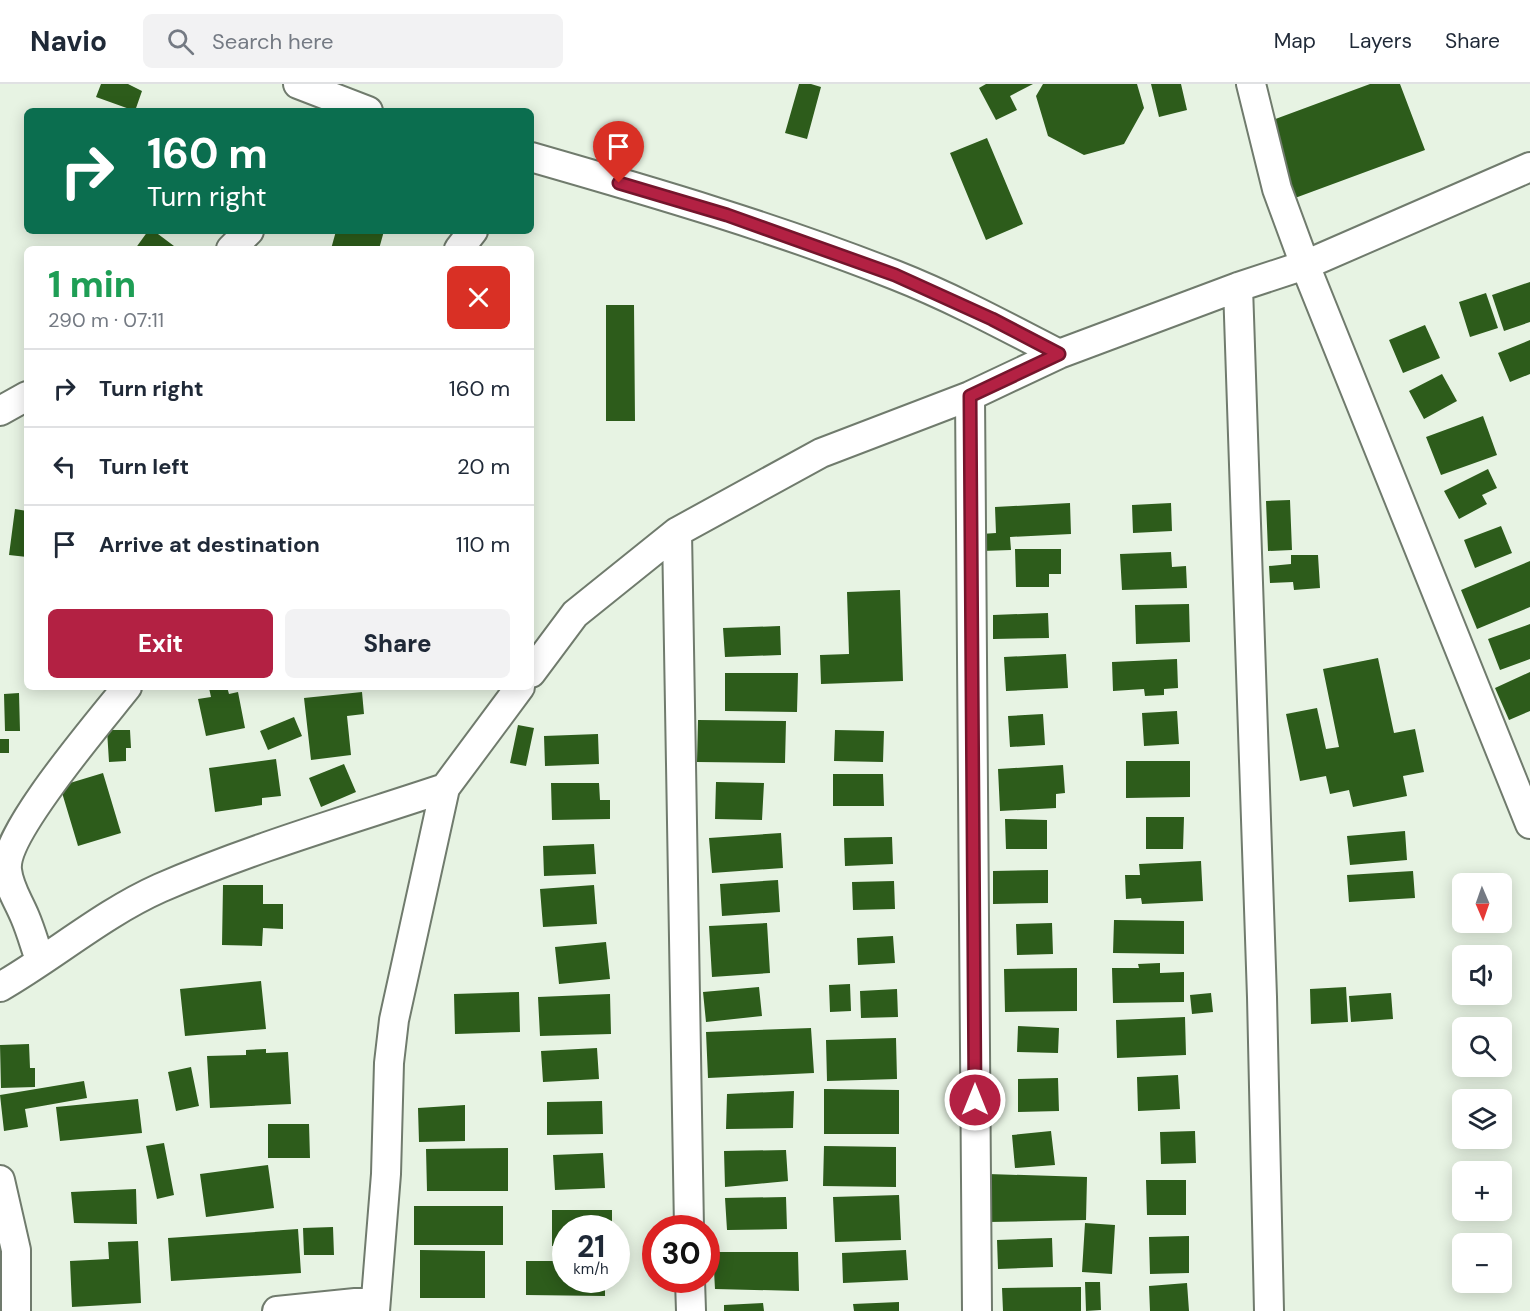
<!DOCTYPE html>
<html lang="en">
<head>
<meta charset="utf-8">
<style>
  :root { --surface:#fff; --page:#f2f2f3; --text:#1f2937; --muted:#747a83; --line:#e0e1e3; --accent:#b32143 }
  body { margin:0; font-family:"DM Sans",sans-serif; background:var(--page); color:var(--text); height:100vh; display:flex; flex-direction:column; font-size:22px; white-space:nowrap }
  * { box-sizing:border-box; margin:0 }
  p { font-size:20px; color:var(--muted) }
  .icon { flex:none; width:33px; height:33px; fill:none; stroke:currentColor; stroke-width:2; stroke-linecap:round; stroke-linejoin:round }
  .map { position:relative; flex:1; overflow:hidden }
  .side { position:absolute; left:24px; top:162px; width:510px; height:444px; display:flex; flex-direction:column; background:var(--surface); border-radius:9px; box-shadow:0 3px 15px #0003 }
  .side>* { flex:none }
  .top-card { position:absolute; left:24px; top:24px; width:510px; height:126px; border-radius:9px; box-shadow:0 3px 15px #0003; background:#0b6e4f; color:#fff; overflow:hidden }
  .needle { width:39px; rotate:178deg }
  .tools { position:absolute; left:1452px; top:789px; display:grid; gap:12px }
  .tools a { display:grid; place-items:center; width:60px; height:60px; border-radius:9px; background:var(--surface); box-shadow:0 3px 15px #0003; font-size:30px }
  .speed { position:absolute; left:552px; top:1131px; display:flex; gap:12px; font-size:30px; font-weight:700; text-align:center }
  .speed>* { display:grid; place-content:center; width:78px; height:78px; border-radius:50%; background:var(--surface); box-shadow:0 3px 15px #0003; line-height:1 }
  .speed small { font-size:15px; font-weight:400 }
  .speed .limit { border:9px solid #d22; background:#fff; color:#111 }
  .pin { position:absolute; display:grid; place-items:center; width:51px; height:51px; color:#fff; margin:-62px -26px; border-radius:50% 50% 50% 0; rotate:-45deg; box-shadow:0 0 6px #0007 }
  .pin .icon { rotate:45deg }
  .me { position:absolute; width:66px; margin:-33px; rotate:0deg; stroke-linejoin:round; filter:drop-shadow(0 0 4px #0008) }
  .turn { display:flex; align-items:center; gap:21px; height:126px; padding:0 24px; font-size:27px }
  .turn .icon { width:78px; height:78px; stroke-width:2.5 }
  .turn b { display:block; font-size:42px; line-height:51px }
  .round { display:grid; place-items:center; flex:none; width:63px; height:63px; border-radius:9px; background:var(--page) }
  .overview { display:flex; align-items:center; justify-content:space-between; height:102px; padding:0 24px }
  h1 { font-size:36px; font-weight:800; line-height:45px; color:#1e9e55 }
  .button { display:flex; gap:12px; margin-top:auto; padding:12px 24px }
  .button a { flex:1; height:69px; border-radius:9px; background:var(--accent); color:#fff; font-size:24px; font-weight:800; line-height:69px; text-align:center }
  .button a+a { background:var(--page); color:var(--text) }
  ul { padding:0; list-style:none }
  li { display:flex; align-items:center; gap:18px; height:78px; padding:0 24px; border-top:2px solid var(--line) }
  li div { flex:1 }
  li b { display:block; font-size:22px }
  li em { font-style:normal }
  header { display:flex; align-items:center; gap:36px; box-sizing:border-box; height:84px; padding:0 30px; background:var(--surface); border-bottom:2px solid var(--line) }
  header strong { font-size:28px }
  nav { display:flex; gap:33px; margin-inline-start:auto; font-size:21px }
  .search { width:420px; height:54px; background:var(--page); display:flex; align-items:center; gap:15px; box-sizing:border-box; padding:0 21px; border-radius:9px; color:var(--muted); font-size:22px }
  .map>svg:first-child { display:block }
  .building { fill:#2d5c1b }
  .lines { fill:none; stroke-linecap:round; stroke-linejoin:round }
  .minor-casing { stroke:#707b6d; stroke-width:32 }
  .minor { stroke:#fff; stroke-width:28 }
  .route-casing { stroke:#74152c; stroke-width:15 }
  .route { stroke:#b32143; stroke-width:10 }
</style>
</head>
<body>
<header>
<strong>Navio</strong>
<div class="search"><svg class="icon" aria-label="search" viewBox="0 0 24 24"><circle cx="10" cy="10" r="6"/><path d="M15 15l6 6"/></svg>Search here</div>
<nav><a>Map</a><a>Layers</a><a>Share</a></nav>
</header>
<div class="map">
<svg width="1530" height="1227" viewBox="0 0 1530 1227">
  <rect width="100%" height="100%" fill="#e7f3e3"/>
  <!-- building -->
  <path class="building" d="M101,0H128L142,7L135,27L96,13Z
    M799,0H811L821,3L807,55L785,49Z
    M986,0H1033L1010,12L1017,26L996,36L979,4Z
    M1043,0H1137L1144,24L1124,60L1084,71L1048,52L1036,12Z
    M1151,0H1181L1187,26L1159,33Z
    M1370,0H1400L1425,66L1295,114L1267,38Z
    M987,54L1023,140L986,156L950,69Z
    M148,147H154L178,165H135Z
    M336,147H384L379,165H331Z
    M1530,198V238L1504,247L1492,211Z
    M1486,209L1498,244L1470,253L1459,218Z
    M606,221H634L635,337H606Z
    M1425,241L1440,274L1403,289L1389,256Z
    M1530,256V290L1510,298L1498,269Z
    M1442,290L1457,317L1424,335L1409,307Z
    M1483,332L1497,371L1441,391L1426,353Z
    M1488,385L1497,404L1482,411L1487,420L1459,435L1444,407Z
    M1290,416L1292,466L1268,467L1266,417Z
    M1070,419L1071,450L1010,453L1011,466L982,467L981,450L996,449L995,423Z
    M1171,419L1172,447L1133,449L1132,421Z
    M15,425L27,427V473L9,471Z
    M1501,442L1512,469L1475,484L1464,456Z
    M1015,465H1061V490H1049V503H1016Z
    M1171,468L1172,483L1186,482L1187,504L1122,506L1120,470Z
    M1291,471H1318L1320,504L1294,506L1293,498L1270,499L1269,482L1291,480Z
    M1530,477V523L1477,545L1461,506Z
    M900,506L903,597L821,600L820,571L849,570L847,508Z
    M1189,520L1190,558L1136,560L1135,521Z
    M1048,529L1049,554L993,555V531Z
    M1530,540V575L1500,586L1488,555Z
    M780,542L781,571L725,573L723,544Z
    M1066,570L1068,604L1006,607L1004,573Z
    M1378,574L1394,649L1415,645L1424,688L1403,692L1407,712L1353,723L1349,706L1330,710L1326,692L1300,697L1286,630L1317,624L1326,665L1339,663L1323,585Z
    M1177,575L1178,604L1164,605V611L1145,612L1144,605L1113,607L1112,578Z
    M1530,588V627L1509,636L1495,604Z
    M725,589H798L797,628L725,627Z
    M212,603H227L229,610L238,608L245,644L206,652L198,615L211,613L209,604Z
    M362,608L364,630L347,632L351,671L311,676L304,614Z
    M19,609L20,647H5L4,610Z
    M1177,627L1179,660L1144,662L1142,629Z
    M1043,630L1045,661L1010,663L1008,632Z
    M294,633L302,652L268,666L260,647Z
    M698,636L786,637L785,679L697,678Z
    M518,641L534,644L526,682L510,679Z
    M107,646H130L131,664H126V677L109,678Z
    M835,646L884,647L883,678L834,677Z
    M598,650L599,680L545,682L544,652Z
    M0,655H9V669H0Z
    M276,675L281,712L262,714V721L215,728L209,684Z
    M1126,677H1190V713L1126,714Z
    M344,680L356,708L321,723L309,694Z
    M1063,681L1065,709L1056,710V724L1000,727L998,685Z
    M103,689L121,749L78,762L60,702Z
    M833,690H883L884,722H833Z
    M716,698L764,699L762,736L715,735Z
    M551,699H599L600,716H610V735L552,736Z
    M1146,733H1184L1183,765H1146Z
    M1005,735L1047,736V765H1006Z
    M1405,747L1407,776L1350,781L1347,752Z
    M781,749L783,784L712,789L709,754Z
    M892,753L893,780L845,782L844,754Z
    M594,760L596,790L544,792L543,762Z
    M1201,777L1203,817L1142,820L1141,814L1126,815L1125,791H1140L1139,780Z
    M1048,786V819L993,820V787Z
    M1413,787L1415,814L1349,818L1347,791Z
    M778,796L780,828L722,832L720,800Z
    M894,797L895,825L853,826L852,798Z
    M223,801H263V820H283V845L263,844L262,862L222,861Z
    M594,801L597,840L543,843L540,805Z
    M1114,836L1184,837V870L1113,869Z
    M767,839L770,889L712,893L709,842Z
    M1052,839L1053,870L1017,871L1016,840Z
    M893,852L895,879L858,881L857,854Z
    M606,858L610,895L559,900L555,863Z
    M1160,879V889L1184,888V918L1113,919L1112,884H1139L1138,880Z
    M1077,884V927L1005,928L1004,885Z
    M261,897L266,945L185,952L180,905Z
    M850,900L851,927L830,928L829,901Z
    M759,903L762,932L706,938L703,908Z
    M1346,903L1348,938L1311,940L1310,905Z
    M897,905L898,933L861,934L860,907Z
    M519,908L520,948L455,950L454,910Z
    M1211,909L1213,928L1192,930L1190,911Z
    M1391,909L1393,935L1351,938L1349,912Z
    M610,910L611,950L540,952L538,913Z
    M1185,933L1186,971L1117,974L1116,936Z
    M1018,942L1059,944L1058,969L1017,968Z
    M811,944L814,989L708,994L706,948Z
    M896,954L897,995L827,997L826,956Z
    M29,960L30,984H35V1003L1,1004L0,961Z
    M597,964L599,995L543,998L541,967Z
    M266,965V969L288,968L291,1020L210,1024L207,972L246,971V966Z
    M191,983L199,1022L176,1027L168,988Z
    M1178,991L1180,1025L1138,1027L1137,993Z
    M1058,994L1059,1027L1018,1028V995Z
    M84,997L87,1014L25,1025L28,1043L4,1047L0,1011Z
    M824,1005L899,1006V1050H824Z
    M794,1007L793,1044L726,1045L727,1010Z
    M138,1015L142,1049L60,1057L56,1023Z
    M602,1017L603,1050L547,1051V1018Z
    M465,1021V1057L419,1058L418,1024Z
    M268,1040H309L310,1074H268Z
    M1051,1047L1055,1081L1015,1084L1012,1051Z
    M1195,1047L1196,1079L1161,1080L1160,1048Z
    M164,1059L174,1111L157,1115L146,1062Z
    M824,1062L896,1063V1103L823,1102Z
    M508,1064V1107H427L426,1065Z
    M786,1066L788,1097L725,1103L724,1067Z
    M603,1069L605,1104L555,1106L553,1071Z
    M268,1081L274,1124L206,1133L200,1090Z
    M988,1090L1087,1093L1086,1136L988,1138Z
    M1146,1096H1186V1131H1147Z
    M136,1105L137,1140L74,1139L71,1108Z
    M899,1111L901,1156L835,1158L833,1113Z
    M786,1113L787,1145L727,1146L725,1114Z
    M414,1122H503V1161H414Z
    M552,1126H612V1144H566V1162H552Z
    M1085,1139L1115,1141L1112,1190L1082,1188Z
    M333,1143L334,1171H304L303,1144Z
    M298,1145L301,1189L171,1197L168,1154Z
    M1189,1152V1189L1150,1190L1149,1153Z
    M1052,1154L1053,1183L998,1185L997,1156Z
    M138,1157L141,1219L72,1223L70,1177L109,1175L108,1158Z
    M420,1166L485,1167V1214H420Z
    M906,1166L908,1196L843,1199L842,1169Z
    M713,1168H798L799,1207L715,1205Z
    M526,1177H566V1196H605V1212L526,1211Z
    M1085,1198H1100L1101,1226L1086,1227Z
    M1187,1199L1189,1227H1150L1149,1202Z
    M1081,1203V1227H1003L1002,1204Z
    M899,1218V1227H854L853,1220Z
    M763,1219L764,1227H724V1221Z"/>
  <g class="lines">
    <!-- minor casing -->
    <g class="minor-casing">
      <path id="minor" d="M298,0L368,27
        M1251,0L1277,105L1305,181L1530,740
        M531,73C653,108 776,144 895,191C951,213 1005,242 1059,270
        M231,165L249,147
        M459,165L473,147
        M1238,203L1262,913L1269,1227
        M970,312L977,1227
        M0,327L27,312
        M677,448L689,1144
        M531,589L575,530L677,448L821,369L970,312L1059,270L1238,203L1305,181L1530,83
        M40,876C35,862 31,847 25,833C18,816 9,804 7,786C3,749 102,635 127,603
        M0,903C54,872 102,830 160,804C252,764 349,736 445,704
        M0,1096L16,1166V1227
        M690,1196L691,1227
        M277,1227L375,1217
        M375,1227L386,1090L389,979L394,936L445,704L520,603"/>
    </g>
    <!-- minor -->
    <use href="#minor" class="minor"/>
  </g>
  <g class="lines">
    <!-- route casing -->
    <g class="route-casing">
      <path id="route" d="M619,99L727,131L895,191L992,235L1059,270L970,312L975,1016"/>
    </g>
    <!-- route -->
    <use href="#route" class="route"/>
  </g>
</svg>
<div class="tools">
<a><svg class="needle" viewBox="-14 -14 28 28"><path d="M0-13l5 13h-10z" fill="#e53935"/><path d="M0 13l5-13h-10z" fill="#747a83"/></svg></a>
<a><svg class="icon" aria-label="sound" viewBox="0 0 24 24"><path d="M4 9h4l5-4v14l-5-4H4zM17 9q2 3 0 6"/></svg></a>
<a><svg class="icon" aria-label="search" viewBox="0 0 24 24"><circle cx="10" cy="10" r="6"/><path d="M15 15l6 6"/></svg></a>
<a><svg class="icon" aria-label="layers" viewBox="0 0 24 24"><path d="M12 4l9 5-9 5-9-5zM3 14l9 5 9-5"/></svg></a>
<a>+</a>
<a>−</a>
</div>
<div class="speed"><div>21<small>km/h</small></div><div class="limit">30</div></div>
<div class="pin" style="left:619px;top:99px;background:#d93025"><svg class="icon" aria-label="arrive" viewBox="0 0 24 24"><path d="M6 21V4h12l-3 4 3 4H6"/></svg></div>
<svg class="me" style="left:975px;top:1016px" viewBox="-20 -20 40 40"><circle r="17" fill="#b32143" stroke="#fff" stroke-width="3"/><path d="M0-11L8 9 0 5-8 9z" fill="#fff"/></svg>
<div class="top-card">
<div class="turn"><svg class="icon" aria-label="right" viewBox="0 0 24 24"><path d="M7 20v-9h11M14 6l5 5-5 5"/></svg><div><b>160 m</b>Turn right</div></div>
</div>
<section class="side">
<div class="overview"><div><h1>1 min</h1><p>290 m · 07:11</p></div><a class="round" style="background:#d93025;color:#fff"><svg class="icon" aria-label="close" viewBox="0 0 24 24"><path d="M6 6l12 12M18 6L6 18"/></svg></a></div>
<ul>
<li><svg class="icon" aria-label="right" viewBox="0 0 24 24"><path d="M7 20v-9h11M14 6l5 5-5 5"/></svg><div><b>Turn right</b></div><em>160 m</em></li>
<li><svg class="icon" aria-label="left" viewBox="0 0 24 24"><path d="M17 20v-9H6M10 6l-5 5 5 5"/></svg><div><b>Turn left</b></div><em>20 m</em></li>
<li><svg class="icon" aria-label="arrive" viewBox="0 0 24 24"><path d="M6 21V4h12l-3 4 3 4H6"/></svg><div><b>Arrive at destination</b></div><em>110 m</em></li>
</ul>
<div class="button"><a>Exit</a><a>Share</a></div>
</section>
</div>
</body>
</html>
